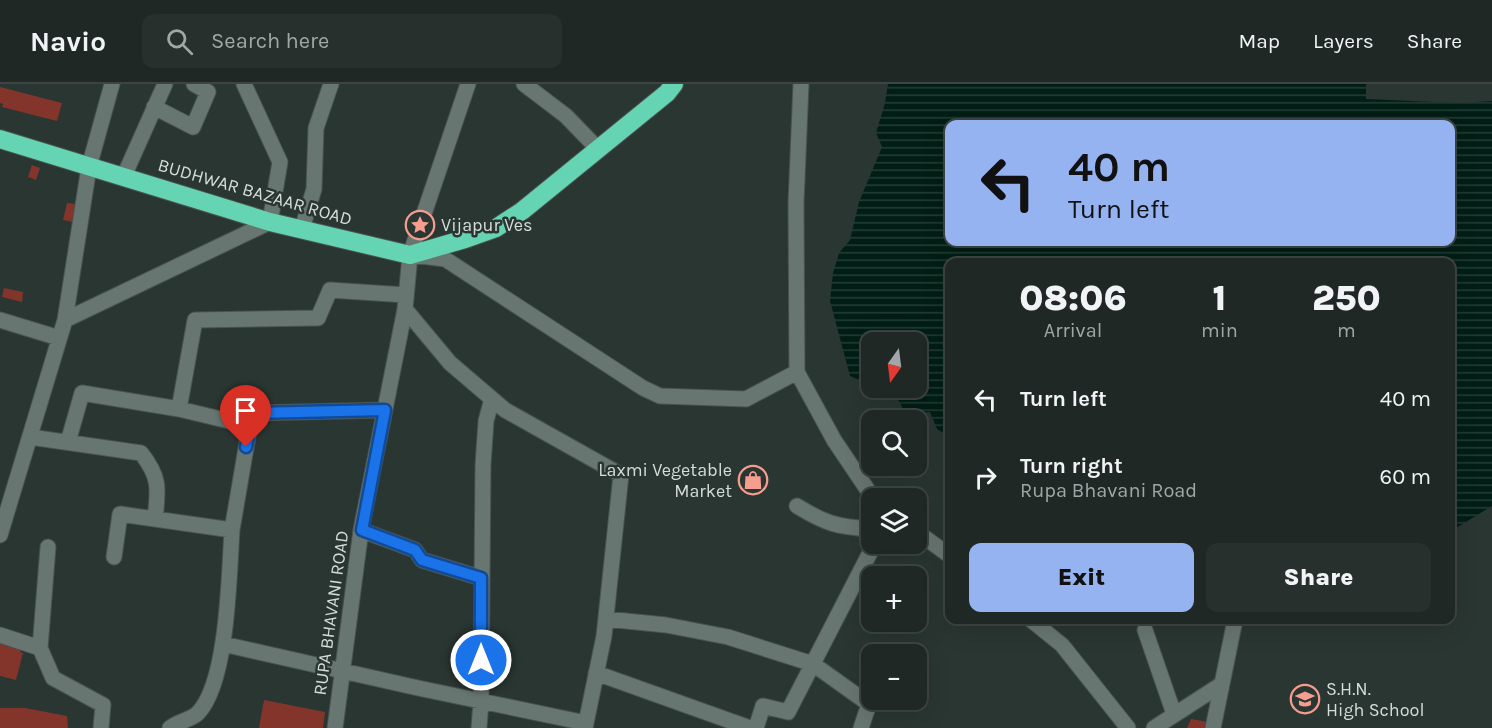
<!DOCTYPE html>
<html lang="en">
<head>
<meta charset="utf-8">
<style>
  :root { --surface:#202826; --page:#28302e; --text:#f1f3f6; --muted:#a2a6a7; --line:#3d4443; --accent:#95b2f1 }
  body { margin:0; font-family:Karla,sans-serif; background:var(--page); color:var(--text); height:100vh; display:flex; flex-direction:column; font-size:22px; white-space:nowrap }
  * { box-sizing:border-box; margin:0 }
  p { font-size:20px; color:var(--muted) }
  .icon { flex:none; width:33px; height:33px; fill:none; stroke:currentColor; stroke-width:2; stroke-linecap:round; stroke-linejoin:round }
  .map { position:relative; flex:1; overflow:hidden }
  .details { position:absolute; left:945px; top:174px; width:510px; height:366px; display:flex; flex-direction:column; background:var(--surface); border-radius:12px; box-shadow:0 6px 24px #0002,0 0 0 2px var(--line) }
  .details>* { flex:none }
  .hud { position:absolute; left:945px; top:36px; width:510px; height:126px; border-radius:12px; box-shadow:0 6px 24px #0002,0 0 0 2px var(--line); background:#95b2f1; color:#111; overflow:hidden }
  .needle { width:39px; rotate:194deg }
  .buttons { position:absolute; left:861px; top:248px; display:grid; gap:12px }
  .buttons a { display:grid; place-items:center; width:66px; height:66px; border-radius:12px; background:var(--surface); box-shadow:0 6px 24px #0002,0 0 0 2px var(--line); font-size:30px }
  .pin { position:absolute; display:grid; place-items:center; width:51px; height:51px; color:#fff; margin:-62px -26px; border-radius:50% 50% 50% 0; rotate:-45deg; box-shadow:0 0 6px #0007 }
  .pin .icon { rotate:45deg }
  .me { position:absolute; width:66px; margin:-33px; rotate:0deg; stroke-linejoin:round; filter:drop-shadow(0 0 4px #0008) }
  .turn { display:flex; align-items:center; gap:21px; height:126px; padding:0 24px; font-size:27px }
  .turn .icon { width:78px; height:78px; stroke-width:2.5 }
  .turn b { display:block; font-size:42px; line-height:51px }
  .eta { display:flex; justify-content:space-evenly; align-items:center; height:102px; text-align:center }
  .eta b { font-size:36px; font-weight:800; line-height:42px }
  .cta { display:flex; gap:12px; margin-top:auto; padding:12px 24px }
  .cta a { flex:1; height:69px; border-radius:12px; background:var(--accent); color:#111; font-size:24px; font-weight:800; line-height:69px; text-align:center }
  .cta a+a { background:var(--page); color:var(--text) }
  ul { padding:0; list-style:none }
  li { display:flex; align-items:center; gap:18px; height:78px; padding:0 24px }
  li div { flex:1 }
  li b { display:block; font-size:22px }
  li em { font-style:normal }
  header { display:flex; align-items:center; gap:36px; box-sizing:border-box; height:84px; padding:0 30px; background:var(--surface); border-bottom:2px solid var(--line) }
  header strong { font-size:28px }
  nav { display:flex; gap:33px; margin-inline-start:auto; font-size:21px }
  .search { width:420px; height:54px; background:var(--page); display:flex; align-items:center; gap:15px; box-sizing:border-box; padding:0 21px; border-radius:12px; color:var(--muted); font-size:22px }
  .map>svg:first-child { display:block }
  .water { fill:url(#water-rules); fill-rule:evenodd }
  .building { fill:#83352b }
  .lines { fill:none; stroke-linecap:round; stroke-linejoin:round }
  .minor-casing { stroke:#495350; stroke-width:17 }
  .highway-casing { stroke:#495350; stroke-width:20 }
  .minor { stroke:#687671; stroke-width:15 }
  .highway { stroke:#65d4b3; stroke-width:18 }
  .route-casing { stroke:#114b97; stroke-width:15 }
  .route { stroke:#1a73e8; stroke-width:10 }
  .labels { text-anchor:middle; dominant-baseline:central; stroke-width:5; stroke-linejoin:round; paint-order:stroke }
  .street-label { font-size:18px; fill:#d5ddda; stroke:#2a3632 }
  .poi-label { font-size:18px; fill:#d5ddda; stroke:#2a3632; text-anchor:start }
</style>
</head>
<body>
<header>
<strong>Navio</strong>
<div class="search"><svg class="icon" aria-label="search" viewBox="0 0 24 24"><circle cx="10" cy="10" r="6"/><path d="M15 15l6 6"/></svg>Search here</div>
<nav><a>Map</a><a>Layers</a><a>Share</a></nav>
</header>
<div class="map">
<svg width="1492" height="644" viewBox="0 0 1492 644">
  <defs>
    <pattern id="water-rules" width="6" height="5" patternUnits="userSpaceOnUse" patternTransform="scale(1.5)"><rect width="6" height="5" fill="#001e15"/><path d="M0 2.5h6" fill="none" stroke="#243e36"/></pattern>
  </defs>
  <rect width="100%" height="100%" fill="#2a3632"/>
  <!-- water -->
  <path class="water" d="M888,0H1366V15L1459,19L1492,17V422L1451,447L1450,178H950L949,353L937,345L930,328L905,329L899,317L874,303H916V258H872L871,301L850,292L830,217L833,189L839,169L850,156L859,118L882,63L876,49L885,19ZM950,40H1450V158H950Z"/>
  <!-- building -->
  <path class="building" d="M0,3L62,19L57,37L2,23L3,20L0,19Z
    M32,81L40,84L36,96L28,93Z
    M67,119L76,120L73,138L63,136Z
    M4,204L23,208L22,218L2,213Z
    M0,555L22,560L20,568L23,569L16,596L0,592Z
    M264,616L325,628L323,644H259Z
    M0,624H25L67,632L68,644H0Z
    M1191,635L1214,639L1212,644H1187Z"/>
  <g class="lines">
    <!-- minor casing -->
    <g class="minor-casing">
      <path id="minor" d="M524,0L566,32L598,65
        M801,0L796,119L797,288L834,356L869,408L876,414
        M154,23L193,43L208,8L194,0
        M124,92L165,0
        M302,145L314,105L316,44L331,0
        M413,171L445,175L643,304L660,312L746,315L797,288
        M405,225L450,279L505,326L621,391L604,552L585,644
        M0,236L59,254
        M65,236L270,138L280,78L244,0
        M179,325L250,342
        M30,353L141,369C161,394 158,406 155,435
        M68,358L82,309L179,325L195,236L318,234L330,206L406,211
        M797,422C826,440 838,443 872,445
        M232,446L252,329L385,326
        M361,446L415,466L422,476L481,494
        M916,447L950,472
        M0,451L65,236L89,83L112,0
        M114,473L120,430L232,446C229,490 228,598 198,629C191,636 178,637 170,644
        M606,535L666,541L728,553L813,580L869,620L861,644
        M1031,536L1062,561L1128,644
        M1145,546L1174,630
        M0,551L40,564L53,594L103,621L101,644
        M223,560L418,604L586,639
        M40,564L48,463
        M596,589L750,644
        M335,644L361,446L405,225L410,171L468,0
        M479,644L481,617L483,381L486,337L492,315
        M756,644L763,622L788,628L875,459
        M1154,644L1222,600L1235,536
        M1213,644L1222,600"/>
    </g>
    <!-- highway casing -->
    <g class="highway-casing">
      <path id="highway" d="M0,55L270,138L410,171L465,155L496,144L522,127L667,9L674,0"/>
    </g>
    <!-- minor -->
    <use href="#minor" class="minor"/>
    <!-- highway -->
    <use href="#highway" class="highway"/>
  </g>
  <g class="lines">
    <!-- route casing -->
    <g class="route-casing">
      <path id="route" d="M246,363L252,329L385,326L362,446L415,466L422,476L481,494V576"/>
    </g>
    <!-- route -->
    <use href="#route" class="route"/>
  </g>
  <!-- icons -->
  <defs>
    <g id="sight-ring" transform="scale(1.5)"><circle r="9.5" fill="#2a3632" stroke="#f59d8e" stroke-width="1.5"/><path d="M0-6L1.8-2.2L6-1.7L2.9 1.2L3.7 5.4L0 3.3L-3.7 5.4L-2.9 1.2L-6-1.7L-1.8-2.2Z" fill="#f59d8e"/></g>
    <g id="shop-ring" transform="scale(1.5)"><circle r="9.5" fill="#2a3632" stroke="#f59d8e" stroke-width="1.5"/><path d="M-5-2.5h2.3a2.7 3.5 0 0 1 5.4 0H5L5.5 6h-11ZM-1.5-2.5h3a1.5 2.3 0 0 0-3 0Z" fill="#f59d8e"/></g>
    <g id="school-ring" transform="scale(1.5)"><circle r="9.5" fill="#2a3632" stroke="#f59d8e" stroke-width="1.5"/><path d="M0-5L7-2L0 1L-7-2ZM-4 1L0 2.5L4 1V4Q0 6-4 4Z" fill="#f59d8e"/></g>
  </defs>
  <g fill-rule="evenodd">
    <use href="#sight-ring" x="420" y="141"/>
    <use href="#shop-ring" x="753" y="396"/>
    <use href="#school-ring" x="1305" y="615"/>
  </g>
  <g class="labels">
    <!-- street labels -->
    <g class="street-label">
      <text transform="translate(255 108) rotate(16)">BUDHWAR BAZAAR ROAD</text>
      <text transform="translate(331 529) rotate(-82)">RUPA BHAVANI ROAD</text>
    </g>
    <!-- poi labels -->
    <g class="poi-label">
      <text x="441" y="141">Vijapur Ves</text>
      <text x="732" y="386" text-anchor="end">Laxmi Vegetable<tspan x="732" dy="21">Market</tspan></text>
      <text x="1326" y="605">S.H.N.<tspan x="1326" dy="21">High School</tspan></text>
    </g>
  </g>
</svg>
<div class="buttons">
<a><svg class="needle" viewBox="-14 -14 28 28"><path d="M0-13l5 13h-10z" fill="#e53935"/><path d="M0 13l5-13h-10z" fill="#a2a6a7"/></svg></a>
<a><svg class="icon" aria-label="search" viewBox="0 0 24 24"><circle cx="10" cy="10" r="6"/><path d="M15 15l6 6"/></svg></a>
<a><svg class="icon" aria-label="layers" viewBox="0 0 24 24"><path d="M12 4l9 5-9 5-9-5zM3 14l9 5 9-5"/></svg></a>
<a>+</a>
<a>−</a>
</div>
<div class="pin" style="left:246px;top:363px;background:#d93025"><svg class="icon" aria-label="arrive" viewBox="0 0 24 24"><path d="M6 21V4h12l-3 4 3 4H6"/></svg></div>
<svg class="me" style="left:481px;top:576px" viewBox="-20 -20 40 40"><circle r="17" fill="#1a73e8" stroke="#fff" stroke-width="3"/><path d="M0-11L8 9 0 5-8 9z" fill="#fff"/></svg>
<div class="hud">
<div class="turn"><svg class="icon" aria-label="left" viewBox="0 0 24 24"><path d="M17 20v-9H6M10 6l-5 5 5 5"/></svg><div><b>40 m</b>Turn left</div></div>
</div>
<section class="details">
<div class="eta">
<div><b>08:06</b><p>Arrival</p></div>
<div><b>1</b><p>min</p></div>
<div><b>250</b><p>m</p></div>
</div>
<ul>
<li><svg class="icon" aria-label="left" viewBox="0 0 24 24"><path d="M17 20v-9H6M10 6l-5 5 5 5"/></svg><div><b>Turn left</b></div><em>40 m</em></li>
<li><svg class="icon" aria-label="right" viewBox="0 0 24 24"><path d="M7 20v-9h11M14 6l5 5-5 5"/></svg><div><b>Turn right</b><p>Rupa Bhavani Road</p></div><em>60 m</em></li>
</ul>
<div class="cta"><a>Exit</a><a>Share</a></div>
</section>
</div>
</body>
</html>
